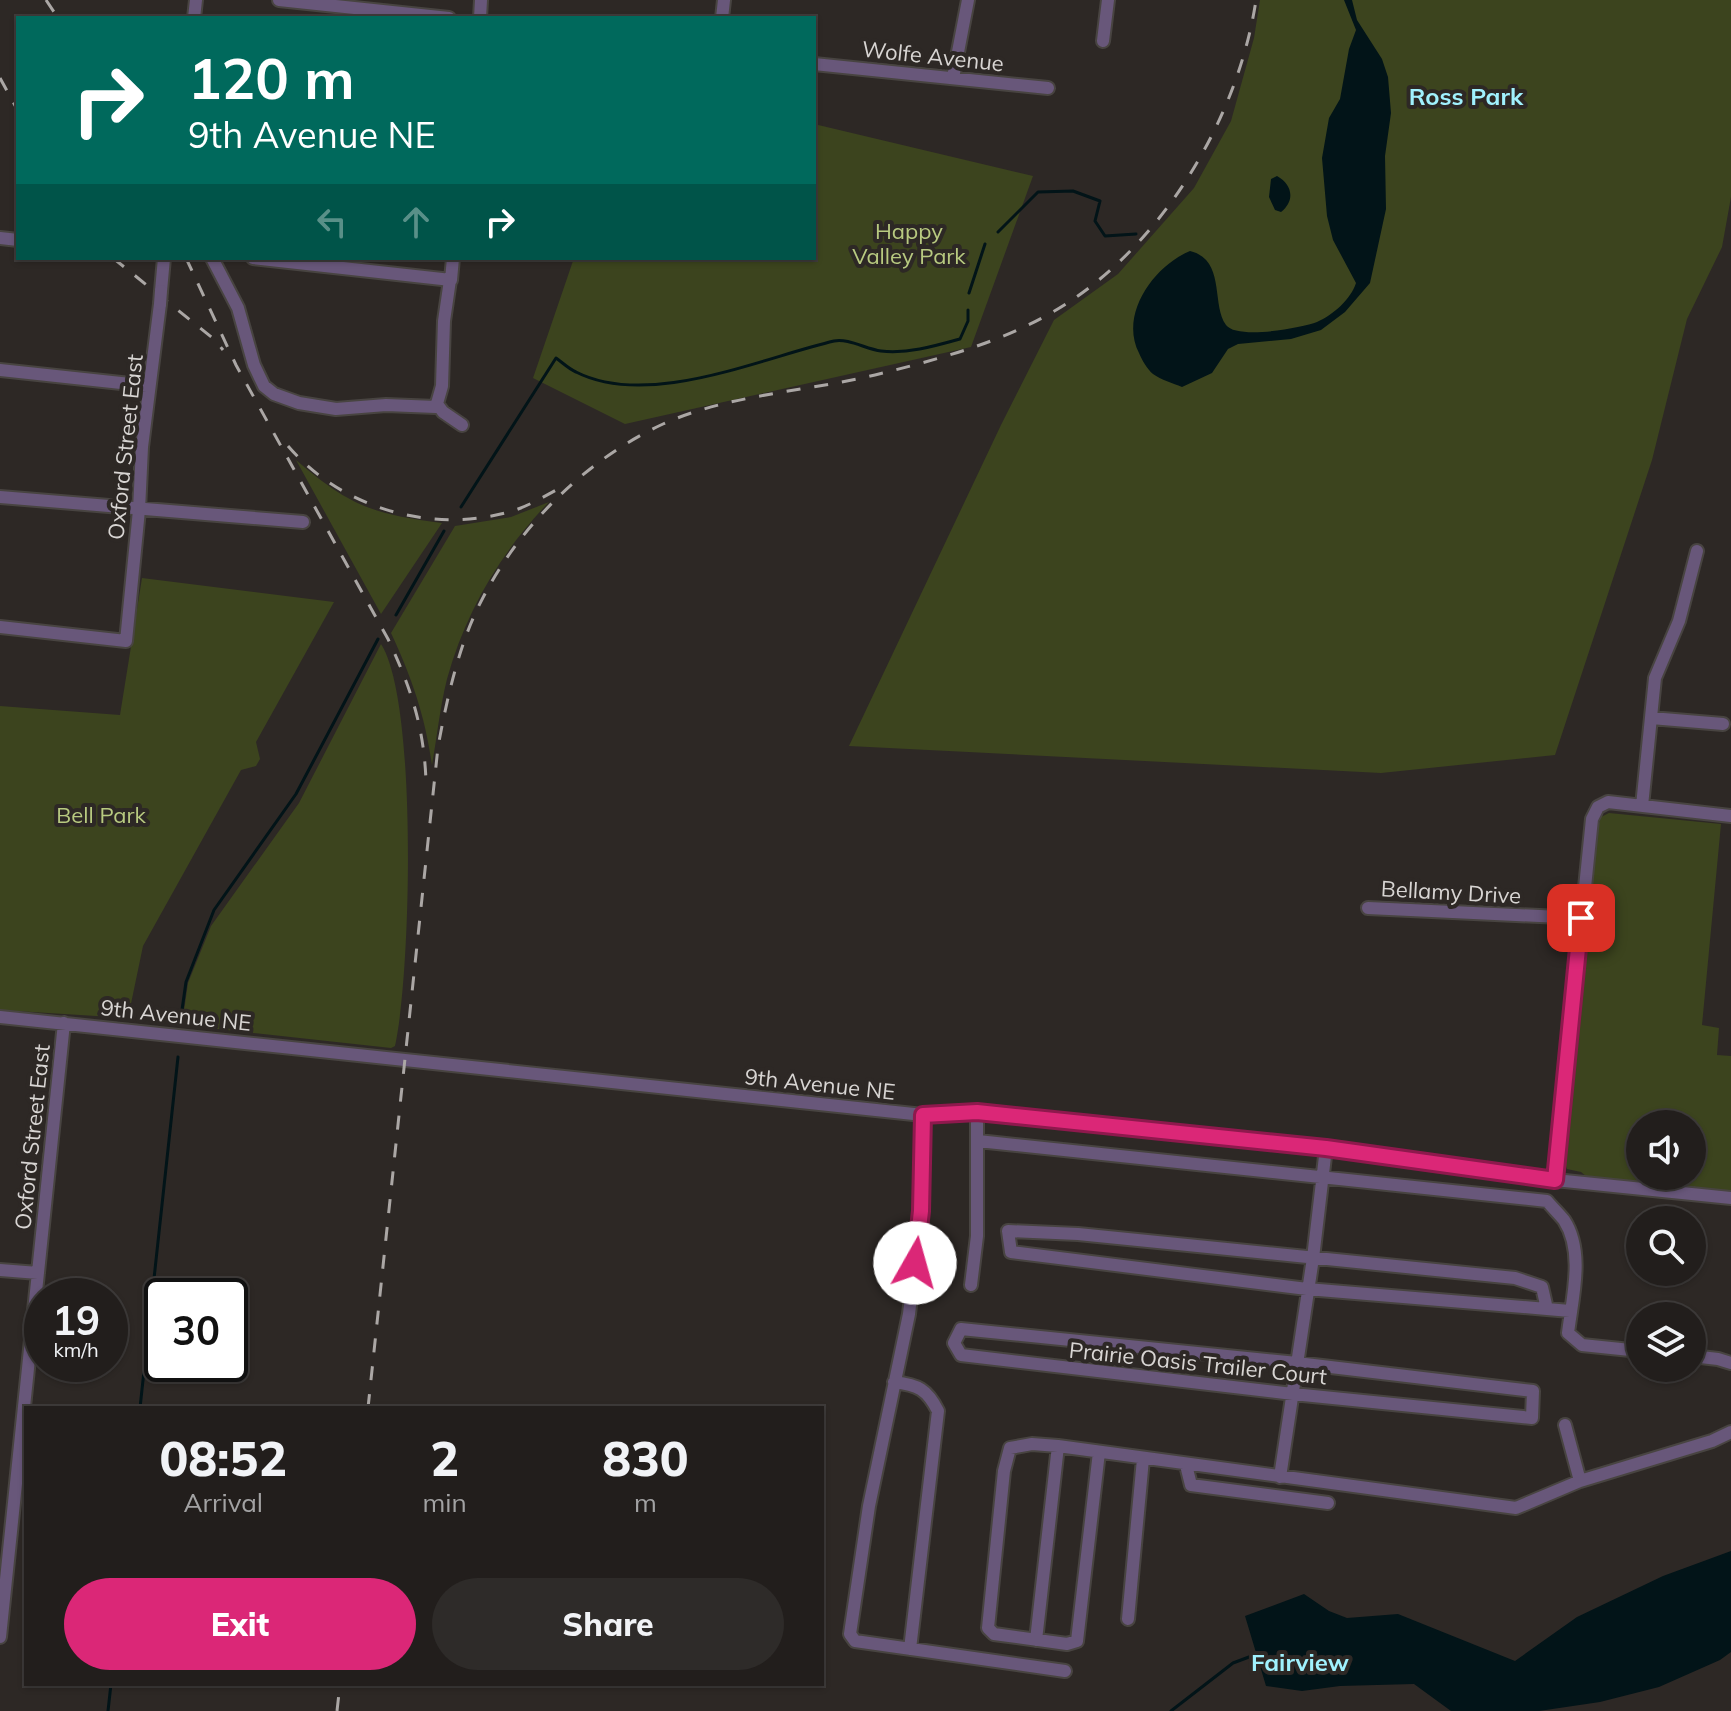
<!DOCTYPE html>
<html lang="en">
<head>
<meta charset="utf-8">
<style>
  :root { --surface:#221e1c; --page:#2e2b29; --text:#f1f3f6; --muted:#a2a2a3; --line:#3f3c3b; --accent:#db2777 }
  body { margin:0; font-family:Mulish,sans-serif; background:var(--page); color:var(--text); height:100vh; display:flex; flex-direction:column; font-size:30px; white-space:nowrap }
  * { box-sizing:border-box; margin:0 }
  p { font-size:26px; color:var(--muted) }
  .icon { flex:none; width:44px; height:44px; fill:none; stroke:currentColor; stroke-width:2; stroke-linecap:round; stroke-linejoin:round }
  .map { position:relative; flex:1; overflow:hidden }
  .sheet { position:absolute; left:24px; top:1406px; width:800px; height:280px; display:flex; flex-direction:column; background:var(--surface); border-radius:0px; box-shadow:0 2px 6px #0004,0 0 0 2px var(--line) }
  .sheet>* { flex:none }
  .hud { position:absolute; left:16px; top:16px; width:800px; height:244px; border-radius:0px; box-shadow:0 2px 6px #0004,0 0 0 2px var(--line); background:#00695c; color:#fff; overflow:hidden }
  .controls { position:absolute; left:1626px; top:1110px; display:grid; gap:16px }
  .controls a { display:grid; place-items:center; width:80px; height:80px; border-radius:50%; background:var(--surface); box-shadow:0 2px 6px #0004,0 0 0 2px var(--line); font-size:40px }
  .speed { position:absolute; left:24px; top:1278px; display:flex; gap:16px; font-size:40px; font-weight:700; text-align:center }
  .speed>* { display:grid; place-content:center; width:104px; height:104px; border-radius:50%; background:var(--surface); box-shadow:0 2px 6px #0004,0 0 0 2px var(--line); line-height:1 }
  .speed small { font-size:20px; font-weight:400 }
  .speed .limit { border:4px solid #111; border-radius:12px; background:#fff; color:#111 }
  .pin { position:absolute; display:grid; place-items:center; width:68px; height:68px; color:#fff; margin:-34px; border-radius:16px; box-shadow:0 4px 12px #0006 }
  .me { position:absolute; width:88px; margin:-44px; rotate:7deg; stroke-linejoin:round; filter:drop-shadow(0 0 6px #0008) }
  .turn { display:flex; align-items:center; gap:28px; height:168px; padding:0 40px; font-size:36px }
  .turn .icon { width:104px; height:104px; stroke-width:2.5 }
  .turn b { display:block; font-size:56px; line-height:68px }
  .lanes { display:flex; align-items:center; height:76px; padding:0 40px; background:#0003; justify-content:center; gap:40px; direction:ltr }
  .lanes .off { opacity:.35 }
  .eta { display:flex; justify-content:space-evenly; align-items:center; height:136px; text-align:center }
  .eta b { font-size:48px; font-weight:800; line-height:56px }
  .primary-button { display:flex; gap:16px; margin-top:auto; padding:16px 40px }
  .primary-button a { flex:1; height:92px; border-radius:48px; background:var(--accent); color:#fff; font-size:32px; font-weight:800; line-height:92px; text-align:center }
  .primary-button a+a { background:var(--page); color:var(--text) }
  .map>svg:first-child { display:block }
  .green { fill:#3c441e; fill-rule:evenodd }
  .water { fill:#021418 }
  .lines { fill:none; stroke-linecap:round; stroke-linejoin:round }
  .stream { stroke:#021418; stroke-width:3 }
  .minor-casing { stroke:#484441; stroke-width:16 }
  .minor { stroke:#68577a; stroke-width:12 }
  .rail { stroke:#aba7a5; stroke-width:3; stroke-dasharray:14 14; stroke-linecap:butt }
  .minor-bridge-casing { stroke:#484441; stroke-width:16; stroke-linecap:butt }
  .minor-bridge { stroke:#68577a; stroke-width:12 }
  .route-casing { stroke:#8e194d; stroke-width:20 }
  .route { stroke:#db2777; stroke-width:14 }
  .labels { text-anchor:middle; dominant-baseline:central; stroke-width:8; stroke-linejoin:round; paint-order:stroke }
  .street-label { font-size:22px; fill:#d8d5d3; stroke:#2d2825 }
  .park-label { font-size:22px; fill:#b8ca80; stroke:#2d2825 }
  .neighbourhood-label { font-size:24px; font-weight:bold; fill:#a0f1fd; stroke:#2d2825 }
</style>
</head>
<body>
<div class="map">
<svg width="1731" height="1711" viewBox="0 0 1731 1711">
  <rect width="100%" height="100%" fill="#2d2825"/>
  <!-- green -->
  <path class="green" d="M1260,0H1731V197L1722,247L1687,319L1652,460L1555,755L1381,773L849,746L1001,425L1054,320L1118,274L1194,188L1231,121L1254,38Z
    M814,124L1033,176L971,347L625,424L533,378L574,258H814Z
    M296,460C350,506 372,514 442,523L381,614Z
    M549,502C500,553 466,611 447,679C440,707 437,737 432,765C425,716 412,678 391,633L455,526L511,517Z
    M142,578L334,602L256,742L260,759L256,766L241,770L143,946L128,1018L0,1010V706L120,715Z
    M381,644C418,701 411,975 395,1046L391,1048L182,1025L188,983L211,926L299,803Z
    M1609,813L1721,824L1702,1025L1719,1028L1717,1055L1731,1056V1191L1587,1177L1581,1172L1567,1169L1565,1164L1597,830L1601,817ZM1640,1124H1692V1176H1640Z"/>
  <!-- water -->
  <path class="water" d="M1344,0H1352L1357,20L1382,59L1388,77L1391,113L1385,156L1386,209L1370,283L1345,312L1321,330L1291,339L1238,344L1228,349L1212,373L1182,387C1173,383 1161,380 1153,374C1147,369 1142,360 1139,353C1119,314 1154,266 1190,251C1226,260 1211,304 1226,325C1237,340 1301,328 1317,322C1333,315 1351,299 1356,283L1333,240L1327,216L1322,158L1329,118L1340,99L1349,49L1356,30Z
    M1277,176C1293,185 1295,201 1281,212L1275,210L1269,197L1271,179Z
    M1731,1551V1652L1720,1660L1659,1687L1600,1702L1539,1711H1451L1414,1684L1340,1686L1302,1691L1266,1686L1245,1616L1304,1594L1329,1611L1347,1618L1398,1614L1515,1661L1577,1617L1663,1576Z"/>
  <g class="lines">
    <!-- stream -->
    <path class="stream" d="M998,232L1038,192L1073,191L1100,201L1095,221L1105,236L1136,234
      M969,293L985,244
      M461,507L556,358C563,363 569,369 576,372C649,409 761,358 834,341C848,338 866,349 881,351C908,354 935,346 960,339L968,321V310
      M396,615L444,531
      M181,1017L186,982L214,910L296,794L378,639
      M140,1408L178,1057
      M108,1711L111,1684
      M1171,1711L1233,1663L1257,1654"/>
    <!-- minor casing -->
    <g class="minor-casing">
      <path id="minor" d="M279,0L449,18
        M194,18L196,0
        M480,18L481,0
        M722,18L724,0
        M1103,41L1108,0
        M814,64L1048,88
        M953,78L968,0
        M0,238L18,240
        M212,258L238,308L254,365L264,386L274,394L299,403L336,409L386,405L436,407L442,386L444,321L450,280
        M253,258L451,280L453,258
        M161,291L164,258
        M0,370L149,386
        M437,404L443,412L462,425
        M0,497L303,522
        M0,627L126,641L139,510L142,447L160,304
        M1651,718L1723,724
        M1642,806L1655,678L1679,621L1697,551
        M1368,908L1581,918
        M0,1017L923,1115L977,1112L1326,1148L1555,1180L1731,1198
        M923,1115L921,1211L909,1314L869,1506L850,1634L855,1641L1065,1671
        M978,1141L1547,1201C1552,1207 1559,1214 1564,1220C1585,1252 1572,1299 1568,1333L1582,1345L1640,1351
        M1555,1180L1592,819L1598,807L1608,802L1731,816
        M0,1270L38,1273
        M971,1285L977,1236V1112
        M1547,1309L1542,1287L1515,1278L1078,1234L1008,1231L1011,1252L1307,1289L1547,1309L1570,1311
        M961,1329L1297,1363L1533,1391L1532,1418L1293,1394L961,1355L954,1343Z
        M1692,1356L1718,1359L1731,1363
        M894,1382C918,1385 927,1389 938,1411L910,1649
        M1565,1425L1580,1481
        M1099,1452L1077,1641L1067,1644L994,1634L988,1628L1004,1471L1010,1448L1032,1444L1058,1446L1516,1508L1580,1481L1712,1441L1731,1432
        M1186,1465L1191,1485L1328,1503
        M1280,1477L1313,1258L1326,1148
        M1128,1619L1143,1459
        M0,1637L64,1023
        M1036,1640L1058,1446"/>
    </g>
    <!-- minor -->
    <use href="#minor" class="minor"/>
    <!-- rail -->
    <path class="rail" d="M46,0L58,18
      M0,78L18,111
      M113,258L215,340L223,350
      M186,258L236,365L388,639C411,688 424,727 426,781
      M288,446C341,508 430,534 509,512C527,507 543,497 560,488
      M368,1408L438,747C445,709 453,672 466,636C499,546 576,464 663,424C730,394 804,392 875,375C935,360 997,344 1051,313C1159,252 1238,120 1256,0
      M337,1711L340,1684"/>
    <!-- minor-bridge casing -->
    <g class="minor-bridge-casing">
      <path id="minor-bridge" d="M160,304L161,291"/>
    </g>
    <!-- minor-bridge -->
    <use href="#minor-bridge" class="minor-bridge"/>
  </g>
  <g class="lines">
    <!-- route casing -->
    <g class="route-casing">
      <path id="route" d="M915,1263L921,1211L923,1115L977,1112L1326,1148L1555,1180L1581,918"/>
    </g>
    <!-- route -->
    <use href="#route" class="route"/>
  </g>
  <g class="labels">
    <!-- street labels -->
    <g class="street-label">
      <text transform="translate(933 56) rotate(6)">Wolfe Avenue</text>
      <text transform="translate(125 447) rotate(-84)">Oxford Street East</text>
      <text transform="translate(1451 892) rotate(3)">Bellamy Drive</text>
      <text transform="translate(176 1015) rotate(6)">9th Avenue NE</text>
      <text transform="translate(820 1084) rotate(6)">9th Avenue NE</text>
      <text transform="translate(32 1137) rotate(-84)">Oxford Street East</text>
      <text transform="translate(1198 1363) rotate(6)">Prairie Oasis Trailer Court</text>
    </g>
    <!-- park labels -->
    <g class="park-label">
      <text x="909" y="231">Happy<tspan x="909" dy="25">Valley Park</tspan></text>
      <text x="101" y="815">Bell Park</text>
    </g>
    <!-- neighbourhood labels -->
    <g class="neighbourhood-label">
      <text x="1466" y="96">Ross Park</text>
      <text x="1300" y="1662">Fairview</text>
    </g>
  </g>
</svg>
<div class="controls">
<a><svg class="icon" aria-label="sound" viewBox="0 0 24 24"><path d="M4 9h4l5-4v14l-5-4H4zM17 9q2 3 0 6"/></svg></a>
<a><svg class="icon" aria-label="search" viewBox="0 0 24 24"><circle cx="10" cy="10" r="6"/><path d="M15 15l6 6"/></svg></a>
<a><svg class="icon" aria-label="layers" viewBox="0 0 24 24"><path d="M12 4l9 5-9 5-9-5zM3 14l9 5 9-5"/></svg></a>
</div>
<div class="speed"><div>19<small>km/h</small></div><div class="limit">30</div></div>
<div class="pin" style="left:1581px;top:918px;background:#d93025"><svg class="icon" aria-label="arrive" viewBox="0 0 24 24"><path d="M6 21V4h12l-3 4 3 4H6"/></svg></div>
<svg class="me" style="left:915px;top:1263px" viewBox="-20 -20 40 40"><circle r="19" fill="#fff"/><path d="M0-13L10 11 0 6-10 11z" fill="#db2777"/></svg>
<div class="hud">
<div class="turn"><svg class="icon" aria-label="right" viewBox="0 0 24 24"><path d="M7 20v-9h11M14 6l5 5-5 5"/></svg><div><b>120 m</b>9th Avenue NE</div></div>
<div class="lanes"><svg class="icon off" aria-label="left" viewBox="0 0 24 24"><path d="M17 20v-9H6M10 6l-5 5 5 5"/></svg><svg class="icon off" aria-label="ahead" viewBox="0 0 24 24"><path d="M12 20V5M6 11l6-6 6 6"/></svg><svg class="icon" aria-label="right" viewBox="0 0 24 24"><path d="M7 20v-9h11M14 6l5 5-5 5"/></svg></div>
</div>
<section class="sheet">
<div class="eta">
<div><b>08:52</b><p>Arrival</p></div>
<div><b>2</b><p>min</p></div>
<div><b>830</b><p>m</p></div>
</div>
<div class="primary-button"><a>Exit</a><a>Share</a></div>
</section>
</div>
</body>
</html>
